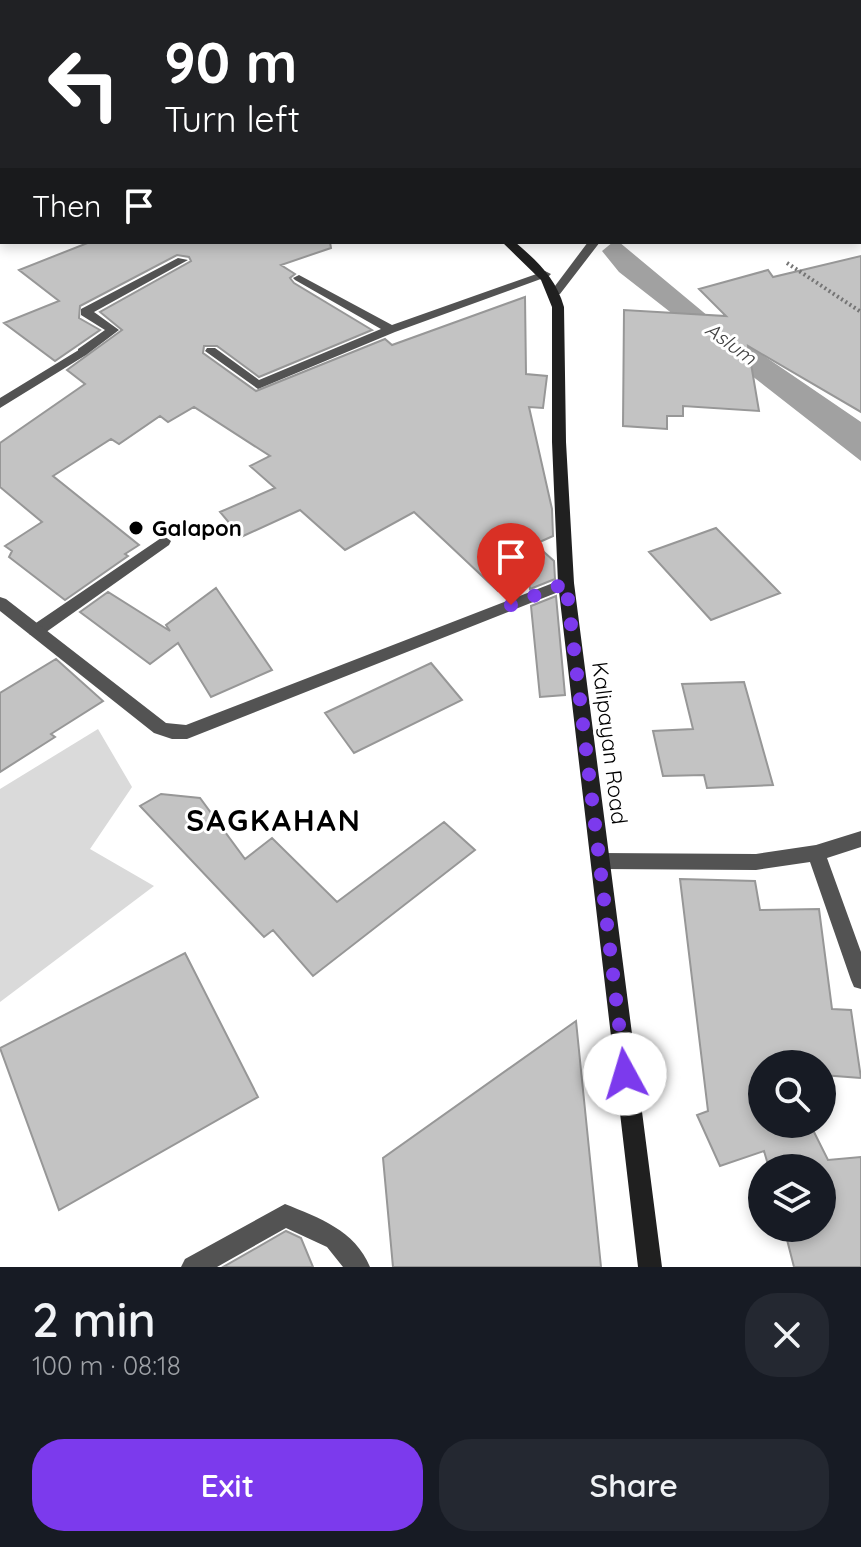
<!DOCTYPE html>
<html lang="en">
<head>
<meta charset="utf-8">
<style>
  :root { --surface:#171b24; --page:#242831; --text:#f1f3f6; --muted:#9ea1a6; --accent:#7c3aed }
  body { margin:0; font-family:Quicksand,sans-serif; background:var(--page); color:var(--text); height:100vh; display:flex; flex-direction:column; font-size:30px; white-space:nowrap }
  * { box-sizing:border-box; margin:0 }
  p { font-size:26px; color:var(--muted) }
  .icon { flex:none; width:44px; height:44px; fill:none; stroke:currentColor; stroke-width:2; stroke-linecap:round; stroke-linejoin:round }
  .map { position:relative; height:1267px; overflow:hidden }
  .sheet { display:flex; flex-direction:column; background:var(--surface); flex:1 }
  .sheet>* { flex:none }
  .top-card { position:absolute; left:0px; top:0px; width:862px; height:244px; box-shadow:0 4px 12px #0003; background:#202124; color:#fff; overflow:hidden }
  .buttons { position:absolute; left:748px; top:1050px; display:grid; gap:16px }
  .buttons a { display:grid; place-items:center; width:88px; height:88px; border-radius:50%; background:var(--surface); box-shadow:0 4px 12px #0003; font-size:40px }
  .pin { position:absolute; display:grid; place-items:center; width:68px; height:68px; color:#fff; margin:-82px -34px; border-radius:50% 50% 50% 0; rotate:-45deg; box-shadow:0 0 8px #0007 }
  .pin .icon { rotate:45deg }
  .me { position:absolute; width:88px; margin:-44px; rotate:354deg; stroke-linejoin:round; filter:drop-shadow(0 0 6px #0008) }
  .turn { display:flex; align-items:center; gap:28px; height:168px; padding:0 32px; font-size:36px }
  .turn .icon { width:104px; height:104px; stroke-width:2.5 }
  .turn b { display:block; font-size:56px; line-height:68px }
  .then { display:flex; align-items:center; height:76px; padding:0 32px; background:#0003; gap:16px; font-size:30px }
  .round { display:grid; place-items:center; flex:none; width:84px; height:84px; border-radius:32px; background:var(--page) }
  .headline { display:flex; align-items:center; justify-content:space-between; height:136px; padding:0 32px }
  h1 { font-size:48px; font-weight:600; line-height:60px }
  .primary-button { display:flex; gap:16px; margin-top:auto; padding:16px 32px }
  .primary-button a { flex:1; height:92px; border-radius:32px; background:var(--accent); color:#fff; font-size:32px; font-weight:600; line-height:92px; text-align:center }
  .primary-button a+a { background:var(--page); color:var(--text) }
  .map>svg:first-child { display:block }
  .green { fill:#dadada }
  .water { fill:#a1a1a1 }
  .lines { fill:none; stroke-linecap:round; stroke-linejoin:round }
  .stream { stroke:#a1a1a1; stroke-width:12 }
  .building { fill:#c3c3c3; stroke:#979797; stroke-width:2 }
  .path { stroke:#757575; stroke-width:4; stroke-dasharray:2 3; stroke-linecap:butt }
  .lane { fill:#535353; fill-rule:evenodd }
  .street { fill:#535353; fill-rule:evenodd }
  .secondary { fill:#202020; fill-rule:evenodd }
  .route { stroke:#7c3aed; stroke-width:14; stroke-dasharray:0 25.2 }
  .poi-dot { fill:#000; stroke:#fff; stroke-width:3 }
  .labels { text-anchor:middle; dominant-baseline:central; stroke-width:6; stroke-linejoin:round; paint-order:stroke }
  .far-water-label { font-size:20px; font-style:italic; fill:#424242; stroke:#fff }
  .poi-label { font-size:22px; font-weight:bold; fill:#000; stroke:#fff; text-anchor:start }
  .street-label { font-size:22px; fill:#000; stroke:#fff }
  .district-label { font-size:30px; font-weight:bold; letter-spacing:2px; fill:#000; stroke:#fff }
</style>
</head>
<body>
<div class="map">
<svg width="861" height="1267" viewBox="0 0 861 1267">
  <rect width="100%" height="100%" fill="#fff"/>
  <!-- green -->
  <path class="green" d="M98,729L132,787L90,849L154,886L0,1002V789Z"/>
  <!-- water -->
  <path class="water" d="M613,242H619L720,326L861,422V461L619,272L602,251Z"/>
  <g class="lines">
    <!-- stream -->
    <path class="stream" d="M708,0L714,2"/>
  </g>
  <!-- building -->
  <path class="building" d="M90,242H330L331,248L281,265L295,274L290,278L294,283L372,330L259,377L217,346H204L203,353L256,391L385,339L392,345L525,297L526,374L547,376L543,408L529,407L552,509L553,536L535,544L554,561L555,579L530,589L528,575L498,591L414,512L345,550L300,510L241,537L220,512L275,488L250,466L270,456L194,407L168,422L160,416L119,444L111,439L53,476L139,545L125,554L128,556L65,600L9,557L12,551L5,546L42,522L0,487V443L85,384L67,370L122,330L100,312L191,261L189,257L177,255L80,306L79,318L100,330L55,361L4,323L59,301L19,270Z
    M861,256V412L748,346L759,411L683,406V416H667V429L623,426L624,310L726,316L699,289L768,270L773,277Z
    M716,528L780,593L711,620L649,552Z
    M216,588L272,670L211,697L178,643L150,664L80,612L108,592L170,631L166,625Z
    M556,596L565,695L540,697L531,606Z
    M56,659L103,701L51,734L55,737L0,772V693Z
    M431,663L462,700L354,753L325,713Z
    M744,682L773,785L707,788L704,775L663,776L653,731L693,729L682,684Z
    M161,794L200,798L245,859L272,838L337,902L444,822L475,850L313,976L273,930L264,937L140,806Z
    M680,879L755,881L760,910L819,909L832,1009L851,1010L861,1078L822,1075V1064H762V1124H810L828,1160L861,1157V1267H794L784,1228H822V1168H769L764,1151L720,1166L697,1115L708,1111Z
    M185,953L258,1097L59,1210L0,1048Z
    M576,1021L601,1267H393L383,1158Z
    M286,1231L301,1238L313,1267H223Z"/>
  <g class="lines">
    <!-- path -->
    <path class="path" d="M787,263L861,312"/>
    <!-- lane -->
    <path class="lane" d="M590,0H598V2H590Z
      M0,184H2V190H0Z
      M588,242H600L560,294H552V290Z
      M178,258L188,260L94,312L119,330L86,355H78V349L105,330L81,315V309Z
      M164,536L171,541L169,545L42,635H30L28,631L30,627Z"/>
    <!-- street -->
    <path class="street" d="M2,83V89L0,90V84Z
      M545,271L551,274L549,276L395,332L258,389L205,351L207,348H215L259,380L381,329L295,280L293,278L299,275L392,325Z
      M82,348L86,349V355L0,408V398Z
      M566,578L571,579L574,583L571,587L187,739H172L154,733L0,611V597L6,599L166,723L186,725Z
      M861,831V847L827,858L861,952V989L854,987L851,980L810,862L756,870L601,869L594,867L592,861L594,855L601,853L756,854L816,845Z
      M285,1204C319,1218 355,1230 370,1267H343L327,1247L286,1228L217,1267H181L185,1259Z"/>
    <!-- secondary -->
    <path class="secondary" d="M162,0H171L173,2H164Z
      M502,242H515C537,261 556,278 564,307L566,442L574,583L662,1267H638L558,583L552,442V307L541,280Z"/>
  </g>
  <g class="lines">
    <!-- route -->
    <path class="route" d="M511,605L566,583L625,1074"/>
  </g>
  <!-- markers -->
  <circle class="poi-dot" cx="136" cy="528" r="8"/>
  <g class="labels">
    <!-- far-water labels -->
    <g class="far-water-label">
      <text transform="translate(731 343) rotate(36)">Aslum</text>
    </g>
    <!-- poi labels -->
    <g class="poi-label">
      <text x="152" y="528">Galapon</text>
    </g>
    <!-- street labels -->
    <g class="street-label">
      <text transform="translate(610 743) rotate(83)">Kalipayan Road</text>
    </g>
    <!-- district labels -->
    <g class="district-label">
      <text x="274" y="820">SAGKAHAN</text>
    </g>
  </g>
</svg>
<div class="buttons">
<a><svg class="icon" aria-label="search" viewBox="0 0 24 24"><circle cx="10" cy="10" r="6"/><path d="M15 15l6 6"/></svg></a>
<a><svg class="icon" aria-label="layers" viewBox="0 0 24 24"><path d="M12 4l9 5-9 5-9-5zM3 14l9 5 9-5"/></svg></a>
</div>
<div class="pin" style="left:511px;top:605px;background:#d93025"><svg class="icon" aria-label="arrive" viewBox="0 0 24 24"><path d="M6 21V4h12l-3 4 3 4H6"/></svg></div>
<svg class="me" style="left:625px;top:1074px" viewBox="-20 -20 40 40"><circle r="19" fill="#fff"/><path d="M0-13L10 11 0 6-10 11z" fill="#7c3aed"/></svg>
<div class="top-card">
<div class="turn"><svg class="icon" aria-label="left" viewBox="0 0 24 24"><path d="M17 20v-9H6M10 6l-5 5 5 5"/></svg><div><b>90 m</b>Turn left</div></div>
<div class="then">Then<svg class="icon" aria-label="arrive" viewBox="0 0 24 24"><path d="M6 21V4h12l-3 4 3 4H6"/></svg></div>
</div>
</div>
<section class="sheet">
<div class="headline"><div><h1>2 min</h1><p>100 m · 08:18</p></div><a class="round"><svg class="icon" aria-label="close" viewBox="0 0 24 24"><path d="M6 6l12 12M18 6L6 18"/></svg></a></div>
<div class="primary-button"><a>Exit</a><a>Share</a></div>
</section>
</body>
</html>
